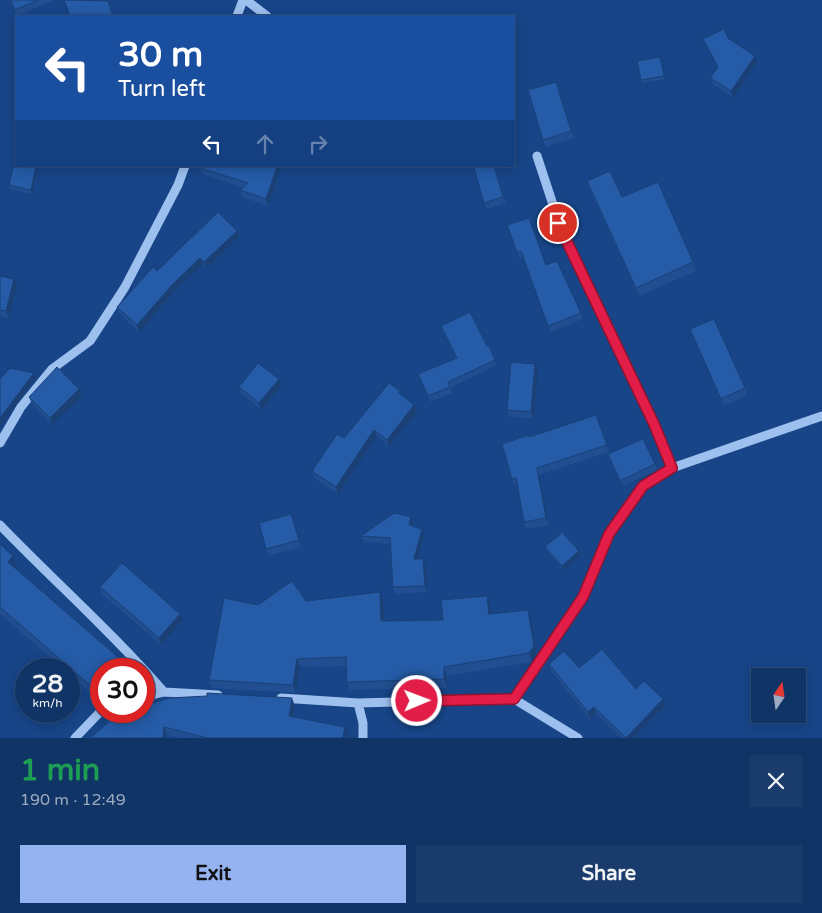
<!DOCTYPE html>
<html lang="en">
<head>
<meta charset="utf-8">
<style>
  :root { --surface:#113466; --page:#1a3c6c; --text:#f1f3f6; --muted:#9caabf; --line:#304f7a; --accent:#95b2f1 }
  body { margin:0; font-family:"Varela Round",sans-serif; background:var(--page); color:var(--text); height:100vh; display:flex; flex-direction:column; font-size:19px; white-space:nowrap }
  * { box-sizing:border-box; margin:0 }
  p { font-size:16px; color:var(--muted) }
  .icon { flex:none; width:28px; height:28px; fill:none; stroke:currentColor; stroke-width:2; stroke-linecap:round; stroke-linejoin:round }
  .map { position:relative; height:738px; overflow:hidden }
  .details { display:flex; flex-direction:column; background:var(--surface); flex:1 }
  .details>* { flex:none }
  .hud { position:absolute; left:15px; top:15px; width:500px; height:152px; border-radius:0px; box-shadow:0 2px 12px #0003,0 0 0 1px var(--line); background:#1a4fa0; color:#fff; overflow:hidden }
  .needle { width:32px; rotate:13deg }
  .controls { position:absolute; left:751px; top:668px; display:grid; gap:10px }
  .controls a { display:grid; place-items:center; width:55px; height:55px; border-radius:0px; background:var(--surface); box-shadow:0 2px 12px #0003,0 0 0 1px var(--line); font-size:25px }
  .speed { position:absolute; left:15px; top:658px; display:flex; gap:10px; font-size:25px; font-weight:700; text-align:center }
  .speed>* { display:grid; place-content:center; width:65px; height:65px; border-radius:50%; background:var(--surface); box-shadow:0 2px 12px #0003,0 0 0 1px var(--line); line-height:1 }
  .speed small { font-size:12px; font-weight:400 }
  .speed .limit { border:8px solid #d22; background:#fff; color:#111 }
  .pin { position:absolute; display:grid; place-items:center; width:42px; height:42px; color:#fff; margin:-21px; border:2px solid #fff; border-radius:50%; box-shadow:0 1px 5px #0007 }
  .me { position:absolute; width:55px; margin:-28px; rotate:89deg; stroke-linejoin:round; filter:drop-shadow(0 0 4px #0008) }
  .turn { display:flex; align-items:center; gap:18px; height:105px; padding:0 20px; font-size:22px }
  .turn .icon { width:65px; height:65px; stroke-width:2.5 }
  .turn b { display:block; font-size:35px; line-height:42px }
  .lanes { display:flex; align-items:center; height:48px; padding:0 20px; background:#0003; justify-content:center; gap:25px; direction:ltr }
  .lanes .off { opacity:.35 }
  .round { display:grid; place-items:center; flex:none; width:52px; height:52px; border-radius:0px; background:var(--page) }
  .head { display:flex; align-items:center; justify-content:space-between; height:85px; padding:0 20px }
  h1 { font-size:30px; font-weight:800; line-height:38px; color:#1e9e55 }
  .action { display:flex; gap:10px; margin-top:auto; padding:10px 20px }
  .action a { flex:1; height:58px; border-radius:0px; background:var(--accent); color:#111; font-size:20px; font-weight:800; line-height:58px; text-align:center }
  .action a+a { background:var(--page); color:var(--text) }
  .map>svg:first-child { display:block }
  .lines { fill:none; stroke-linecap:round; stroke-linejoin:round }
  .minor { stroke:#9ec0ee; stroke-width:9 }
  .wall { fill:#204e90 }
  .shaded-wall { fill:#1a4075 }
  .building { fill:#255ba7; stroke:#1a4075 }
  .route-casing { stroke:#92132f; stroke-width:12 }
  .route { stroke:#e11d48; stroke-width:9 }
</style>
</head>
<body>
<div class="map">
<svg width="822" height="738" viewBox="0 0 822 738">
  <rect width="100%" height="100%" fill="#174588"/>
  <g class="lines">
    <!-- minor -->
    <path class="minor" d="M246,0L267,16
      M237,16L243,0
      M537,156L559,223L654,424L672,468
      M0,443L21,407L52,369L90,341L125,287L178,185L185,166
      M0,525C54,581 113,633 164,692
      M144,697L164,692L218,695
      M281,698L358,703L514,699L578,738
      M514,699L583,597L609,534L643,486L672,468L822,416
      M358,703L363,723V738
      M75,738L101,711"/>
  </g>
  <!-- wall -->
  <path class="wall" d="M10,0H54L17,16Z
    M728,38L757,62L733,98L713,84L710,78L718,67L706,46L703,39Z
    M660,57L665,79L642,83L641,80Z
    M558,88L574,138L546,147L543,140Z
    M16,166H37L38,169L32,194L10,189L9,185Z
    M282,166L268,206L242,197L240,190L243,188L203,174L200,168Z
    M494,166L506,203L487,209L484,203Z
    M587,181L622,197L693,262L696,271L639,296L590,190Z
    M507,225L546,265L581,313L583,319L551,332L523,257L519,258Z
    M239,237L207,268L203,264L175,291L139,332L119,313L117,307L157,271Z
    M0,276L17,286L9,318L0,316Z
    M441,326L487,346L495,360L497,365L450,388L452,393L430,402L418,374L456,359Z
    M690,329L745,388L747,395L724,406Z
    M538,370L534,419L509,417L507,410Z
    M281,386L261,410L241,393L239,387Z
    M82,396L52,425L32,404L29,397Z
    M402,396L414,405L417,412L389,446L377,436L338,494L314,478L312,471L344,438Z
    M596,415L609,452L539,475L549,525L526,529L524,522L517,485L515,486L512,479L529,435L530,437Z
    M608,454L655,464L657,470L623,486Z
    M291,514L301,547L268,556L266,549Z
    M413,523V526L424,535L418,559H423L426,565L427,592L395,594L393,587L390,544L364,542L361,536Z
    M0,544L17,566L15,568L122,667L120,669H101L95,697L69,674V669H63L0,614Z
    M545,547L579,551L581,554L564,570L547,551Z
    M100,587L180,614L183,620L161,645L102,594Z
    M380,592L383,600L384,621L443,620L490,604L491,614L531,618L537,654L532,662L447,676V688L350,690L347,682V666L300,667L296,693L212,688L209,680L258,605L306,601Z
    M549,664L579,668L636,689L666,705L634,738H622L596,714L590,719L551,671Z
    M295,706L293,717L348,735V738H180L167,735L90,738Z"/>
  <!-- shaded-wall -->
  <path class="shaded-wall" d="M755,56L757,62L733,98L731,91Z
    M36,166L38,169L32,194L31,190Z
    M277,166H282L268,206L266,199Z
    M237,231L239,237L207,268L204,262Z
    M200,258L203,264L175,291L139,332L137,325L172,285Z
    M14,279L17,286L9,318L6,311Z
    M535,364L538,370L534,419L531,412Z
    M34,373L36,378L0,427V418Z
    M279,379L281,386L261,410L259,403Z
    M79,389L82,396L52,425L50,418Z
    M414,405L417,412L389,446L387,440Z
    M374,430L377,436L338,494L336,487Z
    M537,468L539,475L549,525L546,518Z
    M411,517L413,523L411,532L409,525Z
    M422,529L424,535L416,565L414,559Z
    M579,551L581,554L564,570L562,566Z
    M13,556L17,566L12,572L8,562Z
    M423,559L426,565L427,592L425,586Z
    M380,592L383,600L384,630L381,621Z
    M487,596L490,604L492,623L489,614Z
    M528,610L531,618L537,654L532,662L529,653Z
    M180,614L183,620L161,645L159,638Z
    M118,657L122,667L120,669H108Z
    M297,659L300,667L296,693L293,685Z
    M444,667L447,676V688L444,679Z
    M101,676V690L95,697L92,687Z
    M292,698L295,706L292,724L289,716Z
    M663,699L666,705L634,738H626Z
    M594,707L596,714L590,719L588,712Z
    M164,727L167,735L166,738H163Z
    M345,727L348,735V738H343Z"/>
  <!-- building -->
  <path class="building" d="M11,0H38L15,10Z
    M64,0L108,1L113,16H70Z
    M724,29L728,38L755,56L731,91L710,78L718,67L703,39Z
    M660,57L664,76L641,80L637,61Z
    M556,82L571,131L543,140L528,90Z
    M15,160H16V166H36L31,190L9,185Z
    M201,166H277L266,199L240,190L248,183L200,168Z
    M482,166H494L503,197L484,203L474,168Z
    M610,171L622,197L658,182L693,262L636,288L587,181Z
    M218,212L237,231L204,262L200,258L172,285L137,325L117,307L153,267L157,271Z
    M529,218L546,265L557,261L581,313L548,326L521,251L517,252L507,225Z
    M0,276L14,279L6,311L0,310Z
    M470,312L487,346H489L495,360L448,382L450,387L428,396L418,374L457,358L441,326Z
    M714,319L745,388L721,399L690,329Z
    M511,362L535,364L531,412L507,410Z
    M258,363L279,379L259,403L239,387Z
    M57,367L79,389L50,418L29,397Z
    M10,368L34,373L0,418V379Z
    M389,383L400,391L399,393L414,405L387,440L374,430L336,487L312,471L337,434L344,438Z
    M596,415L607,445L537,468L546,518L524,522L516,478L512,479L502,444L529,435V437Z
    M643,439L655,464L620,481L608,454Z
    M394,513L411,517L409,525L422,529L414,559H423L425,586L393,587L390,538L361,536Z
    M291,514L299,540L266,549L259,523Z
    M562,532L579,551L562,566L545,547Z
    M0,544L13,556L8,562L118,657L108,669H101V676L92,687L0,607Z
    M122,563L180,614L159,638L100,587Z
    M292,581L306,601L380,592L381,621L443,620L441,600L487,596L489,614L528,610L534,646L529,653L444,667V679L347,682L346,657L297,659L293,685L209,680L224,598L258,605Z
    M602,649L636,689L644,681L663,699L626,738L594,707L588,712L549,664L564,651L579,668Z
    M207,693L292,698L289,716L345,727L343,738H207L164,727L163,738H90L119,713L126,711H144V706L169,698L207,696Z"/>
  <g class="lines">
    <!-- route casing -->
    <g class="route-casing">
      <path id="route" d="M417,701L514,699L583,597L609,534L643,486L672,468L654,424L558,223"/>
    </g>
    <!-- route -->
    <use href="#route" class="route"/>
  </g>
</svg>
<div class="controls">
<a><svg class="needle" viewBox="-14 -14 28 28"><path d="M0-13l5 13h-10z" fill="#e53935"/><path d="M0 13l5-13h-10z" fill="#9caabf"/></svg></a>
</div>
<div class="speed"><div>28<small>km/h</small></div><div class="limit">30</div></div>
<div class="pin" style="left:558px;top:223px;background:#d93025"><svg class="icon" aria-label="arrive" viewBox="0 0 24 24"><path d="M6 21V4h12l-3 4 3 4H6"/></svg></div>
<svg class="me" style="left:417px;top:701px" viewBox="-20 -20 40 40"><circle r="17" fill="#e11d48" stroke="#fff" stroke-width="3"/><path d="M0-11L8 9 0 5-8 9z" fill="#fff"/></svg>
<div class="hud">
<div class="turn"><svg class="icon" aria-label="left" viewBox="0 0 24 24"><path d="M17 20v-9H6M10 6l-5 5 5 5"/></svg><div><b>30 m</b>Turn left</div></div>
<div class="lanes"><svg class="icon" aria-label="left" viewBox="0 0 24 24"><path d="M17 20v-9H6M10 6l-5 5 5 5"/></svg><svg class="icon off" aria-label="ahead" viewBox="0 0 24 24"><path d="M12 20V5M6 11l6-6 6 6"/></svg><svg class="icon off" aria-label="right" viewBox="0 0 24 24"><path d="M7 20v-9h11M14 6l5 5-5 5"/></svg></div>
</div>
</div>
<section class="details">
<div class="head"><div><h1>1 min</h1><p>190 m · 12:49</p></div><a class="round"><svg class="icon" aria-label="close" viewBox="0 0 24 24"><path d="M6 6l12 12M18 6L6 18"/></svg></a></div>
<div class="action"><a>Exit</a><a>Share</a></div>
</section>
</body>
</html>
